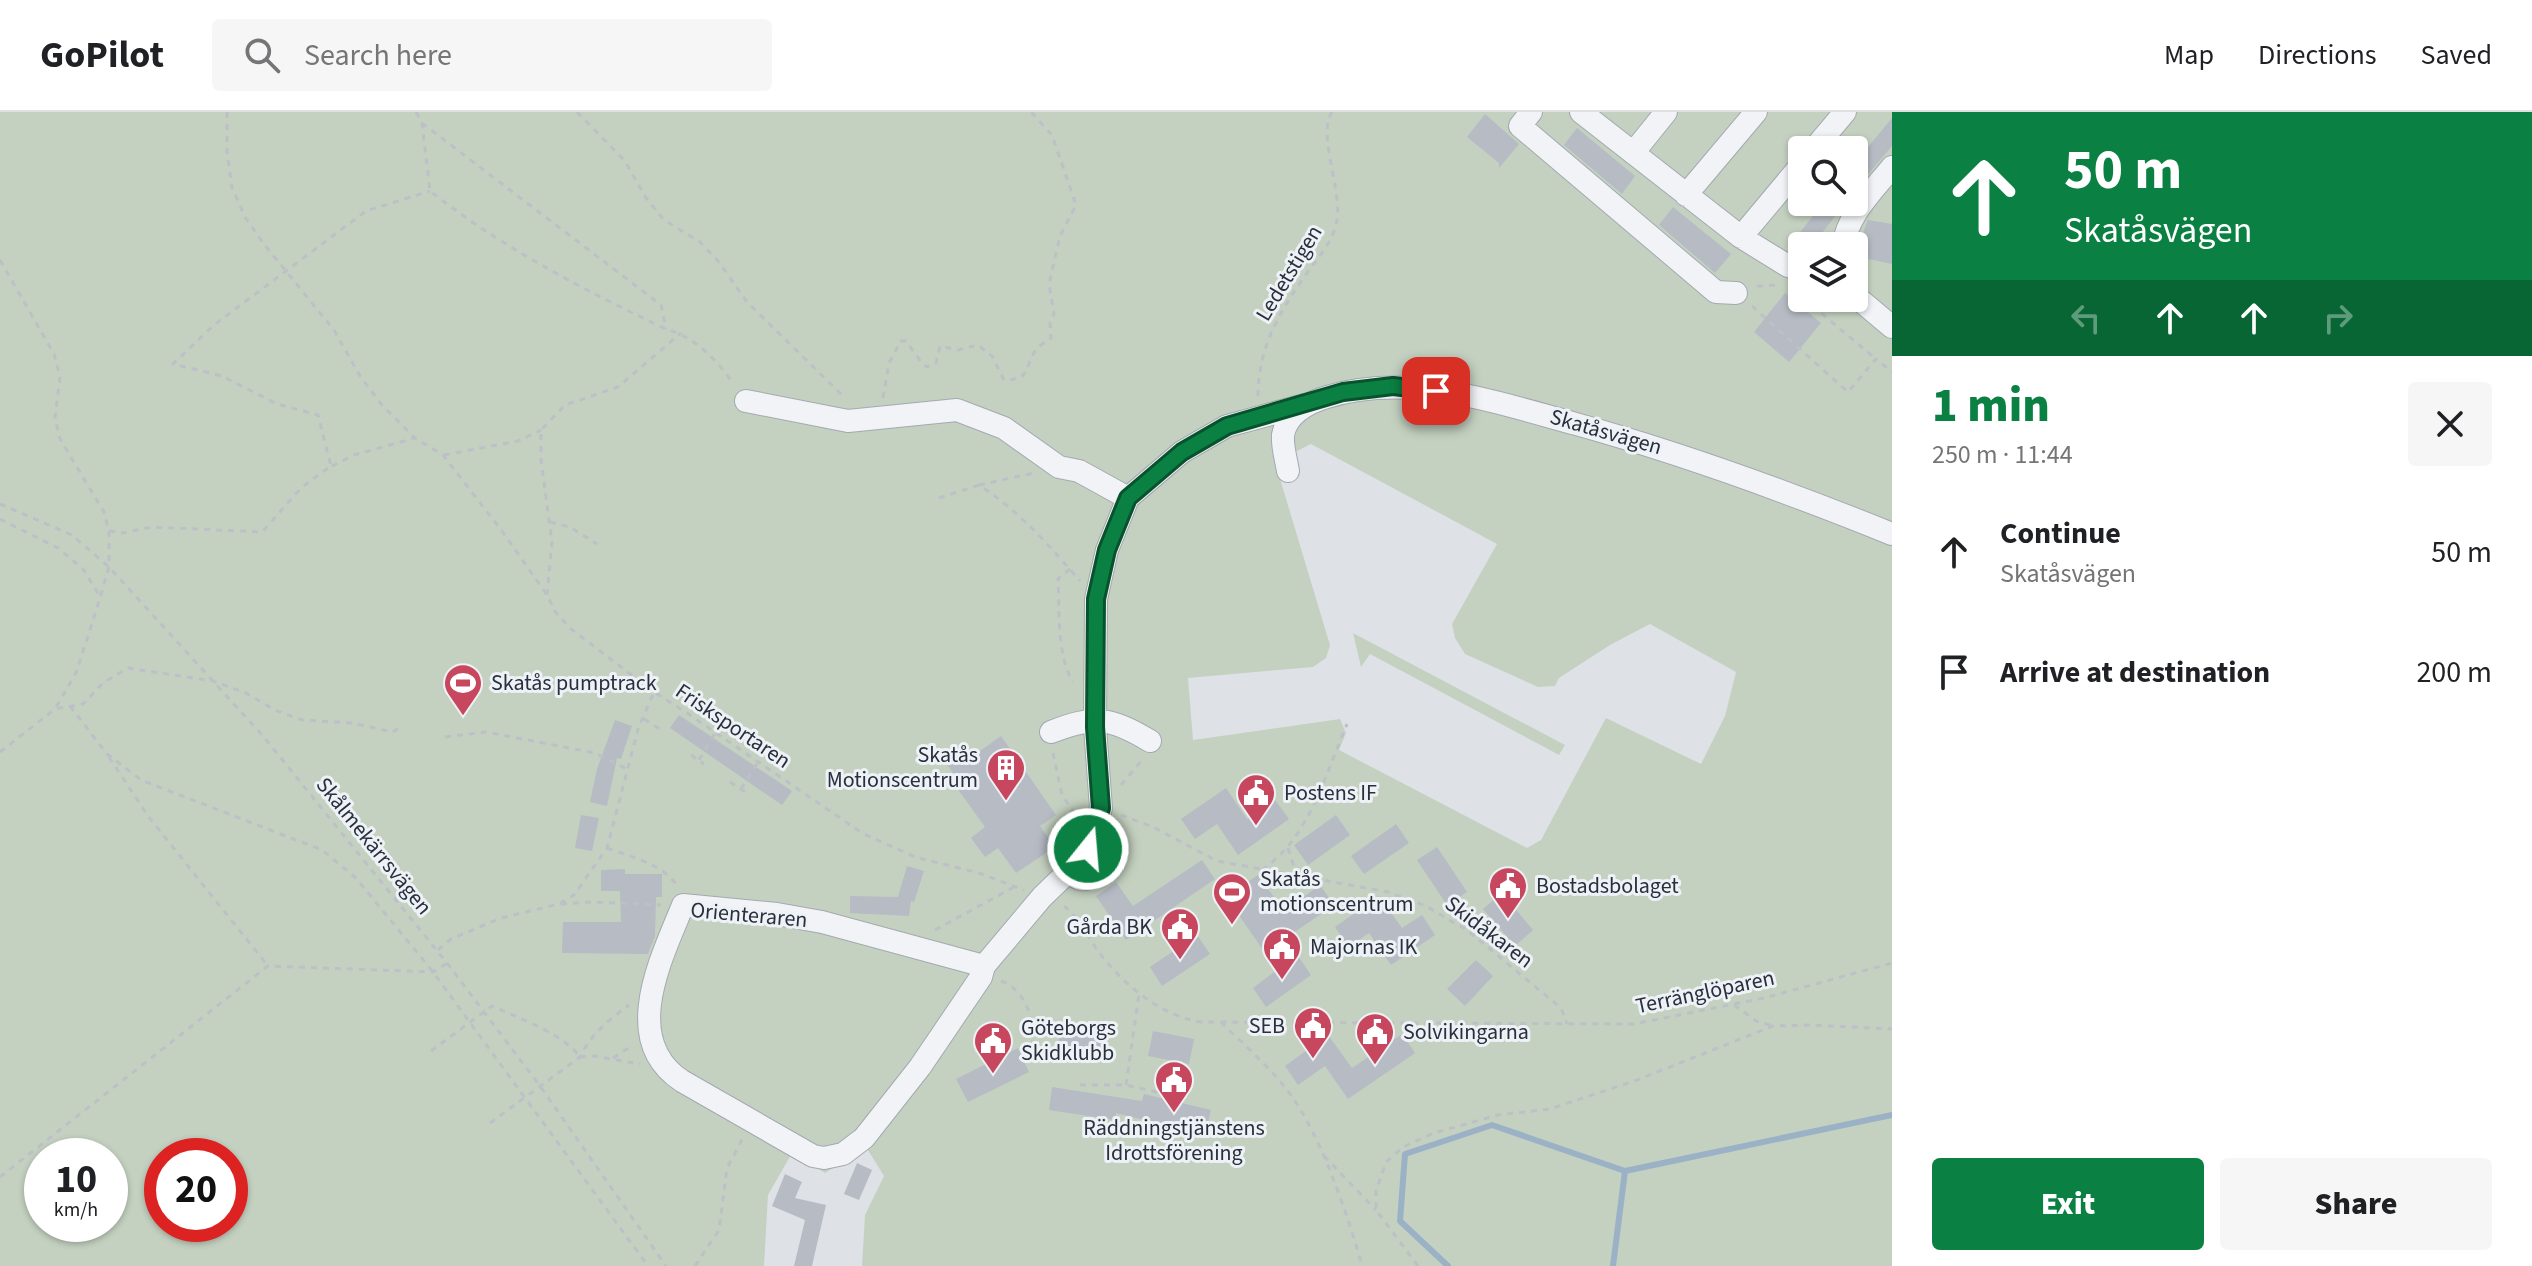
<!DOCTYPE html>
<html lang="en">
<head>
<meta charset="utf-8">
<style>
  :root { --surface:#fff; --page:#f6f6f6; --text:#202124; --muted:#757577; --line:#e0e0e0; --accent:#0b8043 }
  body { margin:0; font-family:"Source Sans 3",sans-serif; background:var(--page); color:var(--text); height:100vh; display:flex; flex-direction:column; font-size:30px; white-space:nowrap }
  * { box-sizing:border-box; margin:0 }
  p { font-size:26px; color:var(--muted) }
  .icon { flex:none; width:44px; height:44px; fill:none; stroke:currentColor; stroke-width:2; stroke-linecap:round; stroke-linejoin:round }
  .map { position:relative; flex:1; overflow:hidden }
  .panel { display:flex; flex-direction:column; background:var(--surface); width:640px }
  .panel>* { flex:none }
  .hud { background:#0b8043; color:#fff; overflow:hidden }
  .tools { position:absolute; left:1788px; top:24px; display:grid; gap:16px }
  .tools a { display:grid; place-items:center; width:80px; height:80px; border-radius:8px; background:var(--surface); box-shadow:0 2px 6px #0004; font-size:40px }
  .speed { position:absolute; left:24px; top:1026px; display:flex; gap:16px; font-size:40px; font-weight:700; text-align:center }
  .speed>* { display:grid; place-content:center; width:104px; height:104px; border-radius:50%; background:var(--surface); box-shadow:0 2px 6px #0004; line-height:1 }
  .speed small { font-size:20px; font-weight:400 }
  .speed .limit { border:12px solid #d22; background:#fff; color:#111 }
  .pin { position:absolute; display:grid; place-items:center; width:68px; height:68px; color:#fff; margin:-34px; border-radius:16px; box-shadow:0 4px 12px #0006 }
  .me { position:absolute; width:88px; margin:-44px; rotate:17deg; stroke-linejoin:round; filter:drop-shadow(0 0 6px #0008) }
  .turn { display:flex; align-items:center; gap:28px; height:168px; padding:0 40px; font-size:36px }
  .turn .icon { width:104px; height:104px; stroke-width:2.5 }
  .turn b { display:block; font-size:56px; line-height:68px }
  .lanes { display:flex; align-items:center; height:76px; padding:0 40px; background:#0003; justify-content:center; gap:40px; direction:ltr }
  .lanes .off { opacity:.35 }
  .round { display:grid; place-items:center; flex:none; width:84px; height:84px; border-radius:8px; background:var(--page) }
  .head { display:flex; align-items:center; justify-content:space-between; height:136px; padding:0 40px }
  h1 { font-size:48px; font-weight:800; line-height:60px; color:var(--accent) }
  .primary-button { display:flex; gap:16px; margin-top:auto; padding:16px 40px }
  .primary-button a { flex:1; height:92px; border-radius:8px; background:var(--accent); color:#fff; font-size:32px; font-weight:800; line-height:92px; text-align:center }
  .primary-button a+a { background:var(--page); color:var(--text) }
  ul { padding:0; list-style:none }
  li { display:flex; align-items:center; gap:24px; height:120px; padding:0 40px }
  li div { flex:1 }
  li b { display:block; font-size:30px }
  li em { font-style:normal }
  header { display:flex; align-items:center; gap:48px; box-sizing:border-box; height:112px; padding:0 40px; background:var(--surface); border-bottom:2px solid var(--line) }
  header strong { font-size:38px }
  nav { display:flex; gap:44px; margin-inline-start:auto; font-size:28px }
  .search { width:560px; height:72px; background:var(--page); display:flex; align-items:center; gap:20px; box-sizing:border-box; padding:0 28px; border-radius:8px; color:var(--muted); font-size:30px }
  main { display:flex; flex:1; min-height:0 }
  .map>svg:first-child { display:block }
  .green { fill:#c4d1c0; fill-rule:evenodd }
  .lines { fill:none; stroke-linecap:round; stroke-linejoin:round }
  .stream { stroke:#9bb1c6; stroke-width:6 }
  .building { fill:#b6bbc4 }
  .minor-casing { stroke:#a4a9b1; stroke-width:24 }
  .path { stroke:#bdc0c6; stroke-width:3; stroke-dasharray:6 6; stroke-linecap:butt }
  .minor { stroke:#f1f3f6; stroke-width:22 }
  .route-casing { stroke:#07532c; stroke-width:20 }
  .route { stroke:#0b8043; stroke-width:14 }
  .labels { text-anchor:middle; dominant-baseline:central; stroke-width:6; stroke-linejoin:round; paint-order:stroke }
  .street-label { font-size:22px; fill:#28303d; stroke:#eef1f5 }
  .poi-label { font-size:22px; fill:#28303d; stroke:#eef1f5; text-anchor:start }
</style>
</head>
<body>
<header>
<strong>GoPilot</strong>
<div class="search"><svg class="icon" aria-label="search" viewBox="0 0 24 24"><circle cx="10" cy="10" r="6"/><path d="M15 15l6 6"/></svg>Search here</div>
<nav><a>Map</a><a>Directions</a><a>Saved</a></nav>
</header>
<main>
<div class="map">
<svg width="1892" height="1154" viewBox="0 0 1892 1154">
  <rect width="100%" height="100%" fill="#dee2e7"/>
  <!-- green -->
  <path class="green" d="M0,0H1892V1154H862L865,1103L884,1064L866,1035L825,1061L792,1041L768,1083L764,1154H0ZM1802,38H1854V90H1802ZM1802,134H1854V186H1802ZM1311,332L1497,432L1452,512L1455,526L1465,542L1538,575L1555,574L1559,566L1610,533L1650,512L1736,560L1725,604L1701,652L1606,606L1541,728L1527,736L1339,638L1346,621L1340,607L1193,628L1188,566L1313,555L1326,546L1330,533L1275,350ZM42,1044H110V1112H42ZM162,1044H230V1112H162Z
    M1353,521L1565,633L1559,643L1370,542L1361,555Z"/>
  <g class="lines">
    <!-- stream -->
    <path class="stream" d="M1448,1154L1400,1109L1405,1042L1492,1013L1625,1059
      M1613,1154L1625,1059L1892,1003"/>
  </g>
  <!-- building -->
  <path class="building" d="M1485,2L1519,32L1499,56V51L1467,25Z
    M1892,6V34L1854,79V52Z
    M1577,16L1635,64L1622,82L1564,33Z
    M1824,90H1846L1812,134H1802V142L1790,133Z
    M1673,95L1731,142L1715,161L1659,113Z
    M1868,108L1892,112V152L1854,144Z
    M1785,181L1821,211L1789,250L1754,220Z
    M679,603L792,679L782,693L670,616Z
    M615,608L632,614L621,647L617,646L607,694L590,690L597,657Z
    M1001,624L1056,703L1040,714L1055,735L1016,761L998,736L985,745L971,726L985,715L957,676L961,673L942,645L960,633L970,646Z
    M1226,676L1247,707L1275,688L1289,707L1238,743L1217,712L1195,727L1181,707Z
    M581,703L599,706L592,739L575,736Z
    M1336,703L1350,723L1308,753L1294,733Z
    M1396,712L1409,731L1364,762L1351,744Z
    M1437,735L1467,780L1447,793L1417,748Z
    M1202,748L1215,767L1126,828L1096,784L1116,770L1133,794Z
    M907,754L924,759L914,790L911,789L909,804L850,801V784L898,785Z
    M625,757V762H662V785H656L655,824L648,842L562,841L563,810H621L620,779H601V758Z
    M1258,763L1284,799L1320,773L1334,793L1286,826L1311,863L1266,895L1253,876L1277,858L1240,805L1230,812L1216,792Z
    M1502,781L1533,818L1515,834L1483,797Z
    M1379,784L1402,816L1422,803L1435,823L1391,853L1369,821L1348,835L1335,815Z
    M1197,823L1210,842L1162,874L1150,855Z
    M1476,848L1493,864L1465,894L1447,877Z
    M1060,919L1109,926L1105,950L1057,943Z
    M1153,919L1194,927L1189,952L1148,944Z
    M1402,922L1415,941L1348,987L1325,954L1298,973L1285,954L1328,923L1352,956Z
    M1018,936L1029,960L968,990L956,967Z
    M1052,975L1142,989L1144,982L1211,998L1205,1023L1116,1001L1115,1008L1049,998Z
    M857,1051L872,1058L859,1088L844,1082Z
    M785,1062L802,1070L795,1086L826,1093L812,1154H794L805,1108L772,1094Z"/>
  <g class="lines">
    <!-- minor casing -->
    <g class="minor-casing">
      <path id="minor" d="M1531,0L1520,14L1716,180L1736,181
        M1581,0L1741,125L1788,154L1802,158
        M1813,38L1845,0
        M1633,41L1666,0
        M1686,83L1756,0
        M1741,125L1802,52
        M1843,134C1848,102 1872,80 1892,55
        M1854,183L1892,215
        M746,289L848,309L957,298L1004,316L1059,355L1079,359L1128,386
        M1288,359C1286,347 1282,334 1283,323C1287,301 1307,291 1327,285C1410,260 1495,290 1576,312C1684,342 1788,380 1892,422
        M1051,620C1094,603 1110,605 1150,629
        M1088,737L1101,696L1095,615L1096,487L1107,438L1128,386L1182,340L1227,314L1304,293
        M984,854L822,810L777,802L683,793C662,845 619,928 682,969L813,1044L824,1046L843,1042L864,1026L920,955L981,865L984,854L1042,785L1069,759L1068,749L1074,740L1088,737L1099,748L1096,762C1087,770 1077,769 1069,759"/>
    </g>
    <!-- path -->
    <path class="path" d="M227,0V40L232,76L245,105L263,131L334,218L360,264L382,293L415,326L443,343L502,419L547,483L556,501L571,517L654,580L687,601L862,721L915,745L979,761L1024,778
      M416,0L422,11L430,79C501,135 584,178 666,217C696,226 715,246 733,271
      M577,0L625,49L646,86L664,108L700,130L718,149L747,190L845,286
      M422,11L661,193L666,217
      M0,148L54,242L60,265L55,306L60,327L104,400L109,419V455L96,499L76,561L55,597
      M1757,174L1777,173
      M1803,186L1876,247
      M1752,194L1848,280L1876,247L1892,260
      M1258,284C1258,235 1280,199 1307,161C1319,145 1334,128 1337,108C1342,77 1317,22 1332,0
      M883,286L889,251L901,229H906L921,250L927,255L936,251L940,234L958,238L978,233L992,244L1004,268C1031,268 1024,256 1035,239C1038,234 1046,230 1051,226L1050,211L1054,202L1049,172L1060,124L1076,93L1052,23L1031,0
      M444,343L518,329L541,318
      M332,354L354,343L415,326
      M979,373L1034,361
      M939,386L979,373C1019,399 1049,433 1080,469
      M0,392L72,423L109,455L263,624L447,851L540,974L666,1154
      M0,407L58,436L83,457L99,483
      M550,410L570,415L597,432
      M109,419L123,421L152,415L262,420L302,375L331,354L318,303L277,292L222,264L173,252L214,213L366,99L430,79
      M1070,457L1058,467C1060,500 1056,541 1073,570
      M547,483L552,430L541,348V318L565,293L618,275L681,221
      M70,594L107,642L141,668L322,738L356,766L433,860L648,1154
      M644,607L664,620
      M445,625L486,620L595,641L627,657
      M0,640L55,597L83,592L103,571L128,556L213,569L246,581L275,598L302,608L352,611L393,620L400,615
      M1053,641L1062,683L1076,704
      M691,643L704,652
      M109,645L148,704L268,854
      M699,648L715,621
      M730,670L747,681
      M1121,673L1142,648
      M741,677L758,650
      M1121,703L1153,715L1217,749L1388,780L1426,794L1468,819L1561,896L1567,912
      M607,736C631,745 660,751 676,772
      M1288,736L1295,759
      M1262,758C1310,725 1325,663 1347,612
      M561,792L591,790L661,793
      M1064,794C1079,806 1087,823 1098,839C1124,873 1158,902 1200,910L1634,912L1764,886L1892,851
      M935,818L1016,774
      M438,838L451,827L501,806L559,792L574,783L607,736L638,617L654,580
      M1001,869C1026,877 1038,914 1031,938
      M1734,893L1756,909L1773,914
      M1221,910C1244,933 1270,955 1290,982C1321,1024 1348,1103 1362,1154
      M431,939L492,894C517,905 565,923 580,945
      M580,945L594,944L640,952
      M613,946L633,933
      M1080,973H1126L1178,985
      M1126,973L1139,882
      M490,1011L580,945C589,924 611,906 629,893
      M1324,1044L1376,1098
      M0,1065L268,854L433,860L447,851
      M695,1154L719,1118L727,1056L743,1026
      M1418,1154L1376,1098V1079L1386,1050L1403,1035L1434,1021L1498,1003L1550,997L1637,968L1773,914L1809,913L1892,917"/>
    <!-- minor -->
    <use href="#minor" class="minor"/>
  </g>
  <g class="lines">
    <!-- route casing -->
    <g class="route-casing">
      <path id="route" d="M1088,737L1101,696L1095,615L1096,487L1107,438L1128,386L1182,340L1227,314L1343,280L1393,274L1436,279"/>
    </g>
    <!-- route -->
    <use href="#route" class="route"/>
  </g>
  <!-- icons -->
  <defs>
    <g id="stadium-pin" transform="scale(2)"><path d="M0 17L-7.5 6A9.5 9.5 0 1 1 7.5 6Z" fill="#c7485e" stroke="#eef1f5"/><path d="M0-5a6.5 5 0 1 0 0 10a6.5 5 0 1 0 0-10ZM-3.5-1.8h7v3.6h-7Z" fill="#fff"/></g>
    <g id="building-pin" transform="scale(2)"><path d="M0 17L-7.5 6A9.5 9.5 0 1 1 7.5 6Z" fill="#c7485e" stroke="#eef1f5"/><path d="M-4-6H4V6H1V3H-1V6H-4ZM-2.5-4.3h1.7v1.8h-1.7ZM.8-4.3h1.7v1.8H.8ZM-2.5-1h1.7V.8h-1.7ZM.8-1h1.7V.8H.8Z" fill="#fff"/></g>
    <g id="civic-pin" transform="scale(2)"><path d="M0 17L-7.5 6A9.5 9.5 0 1 1 7.5 6Z" fill="#c7485e" stroke="#eef1f5"/><path d="M-.6-6.5H3V-4.5H.6V-3L4-1V1h2V6H-6V1h2V-1L-.6-3ZM-1.2 2.5V6h2.4V2.5Z" fill="#fff"/></g>
  </defs>
  <g fill-rule="evenodd">
    <use href="#stadium-pin" x="463" y="571"/>
    <use href="#building-pin" x="1006" y="656"/>
    <use href="#civic-pin" x="1256" y="681"/>
    <use href="#civic-pin" x="1508" y="774"/>
    <use href="#stadium-pin" x="1232" y="780"/>
    <use href="#civic-pin" x="1180" y="815"/>
    <use href="#civic-pin" x="1282" y="835"/>
    <use href="#civic-pin" x="1313" y="914"/>
    <use href="#civic-pin" x="1375" y="920"/>
    <use href="#civic-pin" x="993" y="929"/>
    <use href="#civic-pin" x="1174" y="968"/>
  </g>
  <g class="labels">
    <!-- street labels -->
    <g class="street-label">
      <text transform="translate(1289 161) rotate(-59)">Ledetstigen</text>
      <text transform="translate(1606 320) rotate(16)">Skatåsvägen</text>
      <text transform="translate(733 614) rotate(34)">Frisksportaren</text>
      <text transform="translate(374 734) rotate(51)">Skålmekärrsvägen</text>
      <text transform="translate(749 803) rotate(5)">Orienteraren</text>
      <text transform="translate(1489 820) rotate(37)">Skidåkaren</text>
      <text transform="translate(1705 880) rotate(-12)">Terränglöparen</text>
    </g>
    <!-- poi labels -->
    <g class="poi-label">
      <text x="491" y="571">Skatås pumptrack</text>
      <text x="978" y="643" text-anchor="end">Skatås<tspan x="978" dy="25">Motionscentrum</tspan></text>
      <text x="1284" y="681">Postens IF</text>
      <text x="1260" y="767">Skatås<tspan x="1260" dy="25">motionscentrum</tspan></text>
      <text x="1536" y="774">Bostadsbolaget</text>
      <text x="1152" y="815" text-anchor="end">Gårda BK</text>
      <text x="1310" y="835">Majornas IK</text>
      <text x="1285" y="914" text-anchor="end">SEB</text>
      <text x="1021" y="916">Göteborgs<tspan x="1021" dy="25">Skidklubb</tspan></text>
      <text x="1403" y="920">Solvikingarna</text>
      <text x="1174" y="1016" text-anchor="middle">Räddningstjänstens<tspan x="1174" dy="25">Idrottsförening</tspan></text>
    </g>
  </g>
</svg>
<div class="tools">
<a><svg class="icon" aria-label="search" viewBox="0 0 24 24"><circle cx="10" cy="10" r="6"/><path d="M15 15l6 6"/></svg></a>
<a><svg class="icon" aria-label="layers" viewBox="0 0 24 24"><path d="M12 4l9 5-9 5-9-5zM3 14l9 5 9-5"/></svg></a>
</div>
<div class="speed"><div>10<small>km/h</small></div><div class="limit">20</div></div>
<div class="pin" style="left:1436px;top:279px;background:#d93025"><svg class="icon" aria-label="arrive" viewBox="0 0 24 24"><path d="M6 21V4h12l-3 4 3 4H6"/></svg></div>
<svg class="me" style="left:1088px;top:737px" viewBox="-20 -20 40 40"><circle r="17" fill="#0b8043" stroke="#fff" stroke-width="3"/><path d="M0-11L8 9 0 5-8 9z" fill="#fff"/></svg>
</div>
<section class="panel">
<div class="hud">
<div class="turn"><svg class="icon" aria-label="ahead" viewBox="0 0 24 24"><path d="M12 20V5M6 11l6-6 6 6"/></svg><div><b>50 m</b>Skatåsvägen</div></div>
<div class="lanes"><svg class="icon off" aria-label="left" viewBox="0 0 24 24"><path d="M17 20v-9H6M10 6l-5 5 5 5"/></svg><svg class="icon" aria-label="ahead" viewBox="0 0 24 24"><path d="M12 20V5M6 11l6-6 6 6"/></svg><svg class="icon" aria-label="ahead" viewBox="0 0 24 24"><path d="M12 20V5M6 11l6-6 6 6"/></svg><svg class="icon off" aria-label="right" viewBox="0 0 24 24"><path d="M7 20v-9h11M14 6l5 5-5 5"/></svg></div>
</div>
<div class="head"><div><h1>1 min</h1><p>250 m · 11:44</p></div><a class="round"><svg class="icon" aria-label="close" viewBox="0 0 24 24"><path d="M6 6l12 12M18 6L6 18"/></svg></a></div>
<ul>
<li><svg class="icon" aria-label="ahead" viewBox="0 0 24 24"><path d="M12 20V5M6 11l6-6 6 6"/></svg><div><b>Continue</b><p>Skatåsvägen</p></div><em>50 m</em></li>
<li><svg class="icon" aria-label="arrive" viewBox="0 0 24 24"><path d="M6 21V4h12l-3 4 3 4H6"/></svg><div><b>Arrive at destination</b></div><em>200 m</em></li>
</ul>
<div class="primary-button"><a>Exit</a><a>Share</a></div>
</section>
</main>
</body>
</html>
